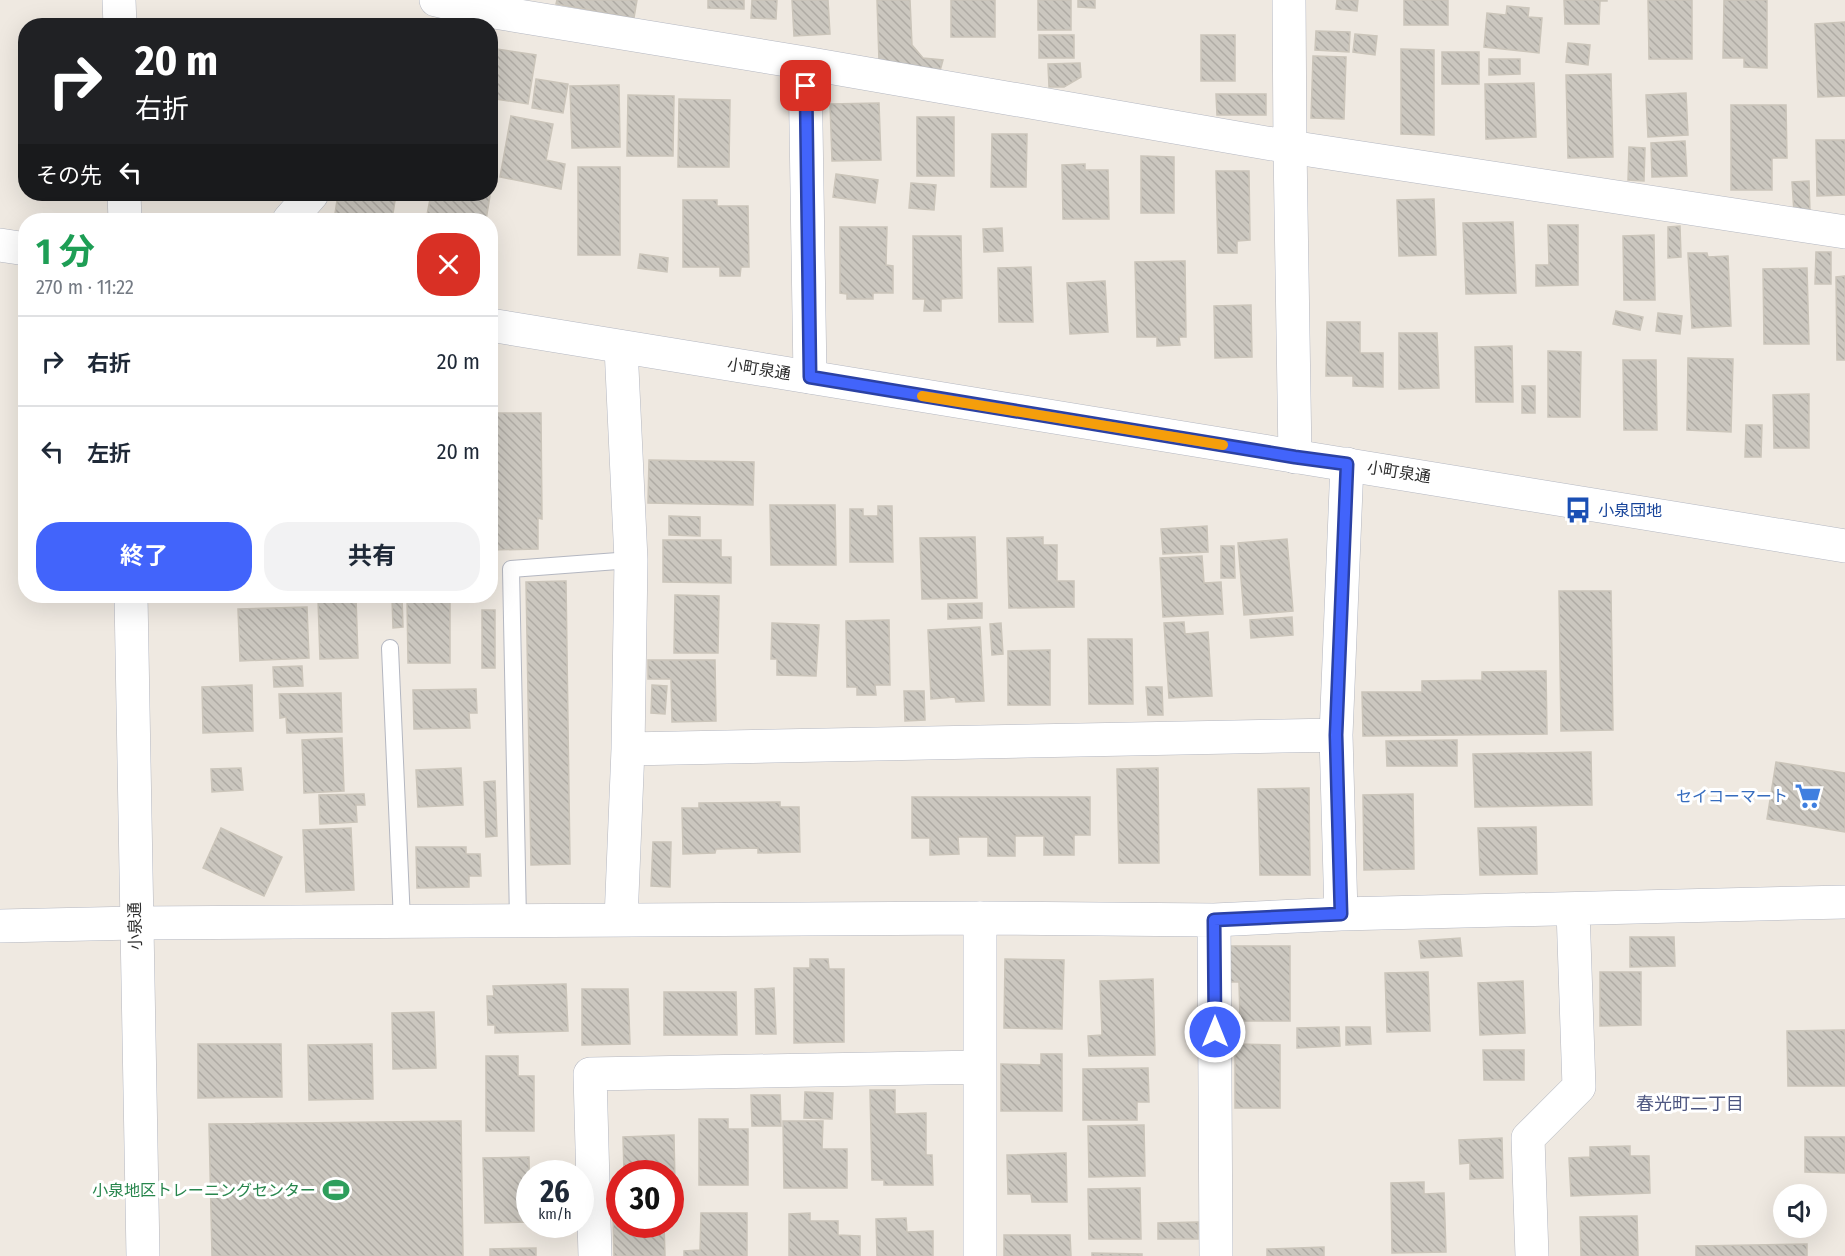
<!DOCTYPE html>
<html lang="ja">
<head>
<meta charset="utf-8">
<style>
  :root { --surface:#fff; --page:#f2f2f3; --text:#1f2937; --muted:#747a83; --line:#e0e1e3; --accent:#4264fb }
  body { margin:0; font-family:"Fira Sans Condensed","Noto Sans JP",sans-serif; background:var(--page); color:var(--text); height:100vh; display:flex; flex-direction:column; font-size:22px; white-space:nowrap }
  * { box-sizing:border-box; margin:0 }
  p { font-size:20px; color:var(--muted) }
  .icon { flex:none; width:33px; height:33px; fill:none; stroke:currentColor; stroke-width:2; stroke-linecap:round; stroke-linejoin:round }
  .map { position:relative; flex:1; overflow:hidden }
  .sheet { position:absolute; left:18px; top:213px; width:480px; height:390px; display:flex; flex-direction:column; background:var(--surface); border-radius:24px; box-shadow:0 6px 24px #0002 }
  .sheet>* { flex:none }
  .guide { position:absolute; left:18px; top:18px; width:480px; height:183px; border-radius:24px; box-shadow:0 6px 24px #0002; background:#202124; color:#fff; overflow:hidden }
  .buttons { position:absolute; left:1773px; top:1184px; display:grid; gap:12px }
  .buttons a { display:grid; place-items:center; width:54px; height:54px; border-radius:50%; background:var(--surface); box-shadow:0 6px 24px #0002; font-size:30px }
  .speed { position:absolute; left:516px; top:1160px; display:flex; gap:12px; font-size:30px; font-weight:700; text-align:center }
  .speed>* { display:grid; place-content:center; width:78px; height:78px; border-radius:50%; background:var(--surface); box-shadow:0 6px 24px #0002; line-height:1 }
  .speed small { font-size:15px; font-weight:400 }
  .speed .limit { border:9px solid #d22; background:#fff; color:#111 }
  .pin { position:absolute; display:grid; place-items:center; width:51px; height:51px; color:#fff; margin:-26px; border-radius:12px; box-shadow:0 3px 9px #0006 }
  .me { position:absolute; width:66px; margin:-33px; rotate:0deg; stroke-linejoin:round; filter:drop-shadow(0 0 4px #0008) }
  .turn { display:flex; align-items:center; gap:21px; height:126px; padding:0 18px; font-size:27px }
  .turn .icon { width:78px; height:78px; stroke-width:2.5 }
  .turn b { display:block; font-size:42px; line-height:51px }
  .then { display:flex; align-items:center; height:57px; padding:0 18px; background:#0003; gap:12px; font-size:22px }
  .round { display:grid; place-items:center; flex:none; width:63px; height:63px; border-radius:24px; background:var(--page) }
  .head { display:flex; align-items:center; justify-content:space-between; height:102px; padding:0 18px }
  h1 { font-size:36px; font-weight:700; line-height:45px; color:#1e9e55 }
  .button { display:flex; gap:12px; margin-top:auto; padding:12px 18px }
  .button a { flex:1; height:69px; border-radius:24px; background:var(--accent); color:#fff; font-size:24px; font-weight:700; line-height:69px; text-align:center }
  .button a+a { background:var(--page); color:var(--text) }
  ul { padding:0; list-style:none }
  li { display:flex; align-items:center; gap:18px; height:90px; padding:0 18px; border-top:2px solid var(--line) }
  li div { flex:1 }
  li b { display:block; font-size:22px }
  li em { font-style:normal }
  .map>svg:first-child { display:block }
  .building { fill:url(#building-back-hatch); stroke:#cbc5ba; stroke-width:1.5 }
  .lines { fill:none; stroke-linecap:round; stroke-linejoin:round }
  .service-casing { stroke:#b4b7c1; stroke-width:18 }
  .minor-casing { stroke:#b4b7c1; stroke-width:34 }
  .tertiary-casing { stroke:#b4b7c1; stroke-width:34 }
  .service { stroke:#fff; stroke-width:16 }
  .minor { stroke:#fff; stroke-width:33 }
  .tertiary { stroke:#fff; stroke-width:33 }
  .route-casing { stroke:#2b41a3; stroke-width:15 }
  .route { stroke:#4264fb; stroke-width:10 }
  .slow { stroke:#f59e0b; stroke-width:10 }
  .labels { text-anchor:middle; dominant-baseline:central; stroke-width:6; stroke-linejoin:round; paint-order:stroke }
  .street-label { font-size:16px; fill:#2e2e2e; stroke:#fff }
  .transit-label { font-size:16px; fill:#164399; stroke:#fff; text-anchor:start }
  .shop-label { font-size:16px; fill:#366cbe; stroke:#fff; text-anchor:end }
  .leisure-label { font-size:16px; fill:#27864d; stroke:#fff; text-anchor:end }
  .neighbourhood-label { font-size:18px; fill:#4d5680; stroke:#fff }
</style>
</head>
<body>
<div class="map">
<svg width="1845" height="1256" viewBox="0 0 1845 1256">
  <defs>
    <pattern id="building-back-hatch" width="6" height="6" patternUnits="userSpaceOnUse" patternTransform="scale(1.5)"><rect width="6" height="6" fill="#cbc7bf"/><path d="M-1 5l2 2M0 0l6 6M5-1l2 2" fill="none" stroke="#afaba4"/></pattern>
  </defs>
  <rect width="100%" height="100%" fill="#efe9e1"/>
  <!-- building -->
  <path class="building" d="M557,0H637L634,18L556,4Z
    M708,0H744V9L708,8Z
    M752,0H777L776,19L751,18Z
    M792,0H828L830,34L794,36Z
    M877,0H910L912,45L923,58L943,60L940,71L879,61Z
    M951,0H995V37H951Z
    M1038,0H1071V30H1038Z
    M1078,0H1095V8L1078,7Z
    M1337,0H1358L1357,11L1336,9Z
    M1404,0H1448V25H1404Z
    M1564,0H1607V1H1600L1599,24H1565Z
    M1648,0H1692V59H1649Z
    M1724,0H1767V68L1744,67V58H1723Z
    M1507,6L1529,8L1528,17L1542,18L1539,53L1484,47L1487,13L1506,15Z
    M1845,22V96L1818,97L1815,24Z
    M1316,31L1350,32L1349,52L1315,50Z
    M1355,34L1377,36L1375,55L1353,52Z
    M1039,35H1074V58H1039Z
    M1201,35H1235V81H1201Z
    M1568,43L1590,45L1588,65L1566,62Z
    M490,48L536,55L528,104L490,98Z
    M1401,49L1434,50V135L1401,134Z
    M1442,52H1479V84H1442Z
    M1313,56L1346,57L1344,119L1311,118Z
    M1489,59H1520V74L1489,75Z
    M1080,63L1081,77L1064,87H1049L1048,64Z
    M1611,74L1613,157L1568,158L1566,75Z
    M536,79L568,84L563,113L532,108Z
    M1534,83L1536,137L1486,139L1485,84Z
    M619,85L620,147L572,148L570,86Z
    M1686,93L1688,135L1648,137L1646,95Z
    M1216,94H1266V115H1217Z
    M628,95L674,96L673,156H627Z
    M679,99L730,100L729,167H678Z
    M879,103L881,160L832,161L830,104Z
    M1731,105H1786L1787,158H1772V190H1731Z
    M511,116L553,124L546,160L565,164L561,189L500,177Z
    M917,117H954V176H917Z
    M992,134H1027L1026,187H991Z
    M1816,140H1845V195L1817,196Z
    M1685,141L1687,176L1652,177L1651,143Z
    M1629,147L1645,148L1644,181L1628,180Z
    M1141,156L1174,157V213H1141Z
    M1085,164V170H1108L1109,219H1063L1062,165Z
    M578,167H620V255H578Z
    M1216,171H1249L1250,240L1237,241V253H1218Z
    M836,174L878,180L875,203L833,197Z
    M1809,181L1810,212L1794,213L1792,182Z
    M911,183L936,185L934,210L909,208Z
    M338,194H396L392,220H334Z
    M431,194H476L490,196L486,220H426Z
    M1434,199L1436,255L1399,256L1397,200Z
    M683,200H717V206H748L749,267H741L740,276H720V267H683Z
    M1513,222L1516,293L1466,294L1463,223Z
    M1548,225H1578V285L1536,286V265H1549Z
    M1680,226L1681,257L1668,258V227Z
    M840,227H887L886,265L893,266V293H873V299H847V294L840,293Z
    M1002,228L1003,251L984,252L983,229Z
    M1654,235L1655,300H1624L1623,236Z
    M913,236H961L962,298L941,299V311H924L925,299H913Z
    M1816,252H1831V284H1815Z
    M1688,253H1707L1708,257L1728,256L1731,326L1692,328Z
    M640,254L668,258L667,272L638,268Z
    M1185,261L1186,337H1179L1180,345L1157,346V337H1137L1135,262Z
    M1031,267L1033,322H999L998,268Z
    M1807,268L1809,344H1764L1763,269Z
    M1845,276V360H1837L1836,277Z
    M1105,281L1108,332L1070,334L1067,283Z
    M1251,305L1252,357L1215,358L1214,306Z
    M1616,311L1643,317L1640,330L1613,324Z
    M1658,313L1682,316L1680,334L1656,331Z
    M1327,322H1360V353H1383V387L1353,386V376H1326Z
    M1399,333H1437L1439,388L1399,389Z
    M1512,346L1513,402H1476L1475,347Z
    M1548,351L1581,352L1580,417H1548Z
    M1688,358L1733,359L1731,432L1687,430Z
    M1623,360H1656L1657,430H1624Z
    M1522,386H1535V413H1522Z
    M1809,394V448H1774L1773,395Z
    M490,413H541L542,519L538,518V549L490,550Z
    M1746,425H1762L1761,457H1745Z
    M649,460L754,462L753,505L648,503Z
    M770,505H835L836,565H771Z
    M878,506H892L893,562H850V509H863V516H878Z
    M669,516L700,517V536L669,535Z
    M1207,526L1208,552L1163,554L1161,529Z
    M975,537L977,598L922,599L920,538Z
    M1043,537V545H1057V581H1074V607L1009,608L1007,538Z
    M1287,539L1293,611L1244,615L1238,543Z
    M663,540H721V557H731V583L663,582Z
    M1221,546H1234L1235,578H1221Z
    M1202,556L1204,583L1221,582L1223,614L1163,617L1160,558Z
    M566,581L570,864L531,865L526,582Z
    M1559,591H1611L1613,730L1561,731Z
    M675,595L719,596L718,653H674Z
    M402,597L403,627L393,628L392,598Z
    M450,597V663H408L407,598Z
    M356,598L358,658L320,659L318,599Z
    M982,603V618L948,619V604Z
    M307,607L309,658L240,661L238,609Z
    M482,610H495V668H482Z
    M1292,617L1293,635L1251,638L1250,620Z
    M889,620L890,685H875L876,695H857V687H847L846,621Z
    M1184,622L1185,634L1208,632L1212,696L1169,698L1164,623Z
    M772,623L819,625L816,676L777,675V659H771Z
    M1001,623L1003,654L992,655L990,624Z
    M980,627L984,701L956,702L955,697L931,699L928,630Z
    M1088,639H1132L1133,704H1089Z
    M1050,650V705H1008V651Z
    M648,660H715L716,721L672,722L671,679H648Z
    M302,666L303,686L274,687L273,667Z
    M1546,671L1547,734L1363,736L1362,692H1422V681L1482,680V672Z
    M252,685L253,731L203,733L202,687Z
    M652,685L667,686L665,714L651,713Z
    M1146,687H1162L1163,715H1148Z
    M476,689L477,713H469L470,728L414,729L413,690Z
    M904,691H924L925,720L905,721Z
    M341,693L342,732L287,733L286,717L280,718L279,694Z
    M342,738L344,791L304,793L302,740Z
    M1457,740V766H1387L1386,741Z
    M1591,752L1592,805L1475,807L1473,754Z
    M1776,762L1845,773V832L1767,819Z
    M241,768L243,790L212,792L211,769Z
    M461,768L463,805L418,807L416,770Z
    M1158,768L1159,863H1119L1117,769Z
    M495,781L497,836L486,837L484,782Z
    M1309,788L1310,875H1260L1258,789Z
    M364,794L365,805H356L357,822L320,824L319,795Z
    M1413,794L1414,869L1364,870L1363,795Z
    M912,797H1090V835H1074V855H1044V836H1015V856H988V837H958L959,854L930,855V838H912Z
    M780,802V807H799L800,852L758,853V848L716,849L715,853L683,854L682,808H699V803Z
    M1536,827L1537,874L1480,875L1478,828Z
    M221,828L282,857L264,896L203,868Z
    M351,828L354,890L306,892L303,830Z
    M653,842H671L670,887L651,886Z
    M416,847H466V854H480L481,876H469V887L417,888Z
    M1630,937H1674L1675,966L1630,967Z
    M1460,938L1462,956L1421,958L1419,941Z
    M1230,946H1290V1021H1240L1239,982H1229Z
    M810,959H828L829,969H844V1042L794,1043V968H810Z
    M1005,959L1064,960L1062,1029L1004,1028Z
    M1428,972L1430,1031L1387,1032L1385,973Z
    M1600,972H1641V1025L1600,1026Z
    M1153,979L1155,1055L1089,1056L1088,1036L1102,1035L1100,981Z
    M1523,981L1525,1033L1480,1035L1478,983Z
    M566,984L568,1031L495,1033V1025H488L487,996H494L493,986Z
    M774,988L776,1034H756L755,989Z
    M582,989H628L630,1044L582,1045Z
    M664,992H736L737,1035H664Z
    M434,1012L436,1068L393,1069L392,1013Z
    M1339,1027L1340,1046L1297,1048V1028Z
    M1346,1027H1370L1371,1044L1346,1045Z
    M1845,1030V1086H1788L1787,1031Z
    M198,1044H281L282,1097L198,1098Z
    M372,1044L373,1099L309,1100L308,1045Z
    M1235,1044L1280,1045V1108H1235Z
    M1483,1050H1524V1080H1484Z
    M1041,1054H1062V1111H1001V1064L1041,1065Z
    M486,1056H518V1076H534V1131H486Z
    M1148,1068L1149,1102H1137V1120H1083V1069Z
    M870,1090H895V1114L926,1113V1155H932L933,1185H884V1180H872Z
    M805,1092L833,1093L832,1119L804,1118Z
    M751,1095H780L781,1126H752Z
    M699,1119H728V1129H748V1185H699Z
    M461,1121L463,1256H212L209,1124Z
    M783,1121H823L822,1149H847V1188H784Z
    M1144,1125L1145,1176L1089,1177L1088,1126Z
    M674,1135L675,1186H670V1173H624L623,1137Z
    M1805,1137H1845V1173L1805,1172Z
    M1502,1138L1503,1178L1470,1179V1163L1460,1164L1459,1140Z
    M1630,1146V1156H1649L1650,1193L1571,1196L1569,1158L1590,1157V1147Z
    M1066,1153L1067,1202H1032L1031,1194H1008L1007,1155Z
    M529,1157L530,1222L485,1223L483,1158Z
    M1424,1182V1194L1444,1193L1446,1252L1392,1253L1391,1183Z
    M1140,1188L1141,1239H1089L1088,1189Z
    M701,1213H747V1256H684V1251L700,1250Z
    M810,1213V1221H838V1235L860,1236V1256H789V1214Z
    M613,1214H620V1224H664L665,1256H614Z
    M1637,1216L1638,1256H1581L1580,1217Z
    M906,1218L907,1232L933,1231V1256H877L876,1219Z
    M1198,1222V1239H1158V1223Z
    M1004,1235H1070L1071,1256H1004Z
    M1807,1244V1256H1696V1246Z
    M1324,1247V1256H1267V1249Z
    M536,1248V1256H490V1249Z
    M1092,1253L1142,1254V1256H1092Z"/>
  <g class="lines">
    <!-- service casing -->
    <g class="service-casing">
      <path id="service" d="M390,648L402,921
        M518,920L511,569L631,560"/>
    </g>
    <!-- minor casing -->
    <g class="minor-casing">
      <path id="minor" d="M436,0L470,8L805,63L1290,147L1845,232
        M1289,0L1290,147L1295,457
        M805,63L810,377
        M289,220L312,194
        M628,749L1336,735
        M1341,914L1336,735L1347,464
        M621,920L628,749L631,560L621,347
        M1214,920L1216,1256
        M0,926L135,923L980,918L1214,920L1341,914L1845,902
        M595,1256L590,1074L980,1067
        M980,1256V918
        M1532,1256L1528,1138L1579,1087L1573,910"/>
    </g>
    <!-- tertiary casing -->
    <g class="tertiary-casing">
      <path id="tertiary" d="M119,0L120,26
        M124,194L125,220
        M0,245L26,249
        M490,325L1845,546
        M131,596L143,1256"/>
    </g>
    <!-- service -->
    <use href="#service" class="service"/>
    <!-- minor -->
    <use href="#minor" class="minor"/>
    <!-- tertiary -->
    <use href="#tertiary" class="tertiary"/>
  </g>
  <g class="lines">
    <!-- route casing -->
    <g class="route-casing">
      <path id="route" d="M806,86L810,377L1295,457L1347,464L1336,735L1341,914L1214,920L1215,1032"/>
    </g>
    <!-- route -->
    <use href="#route" class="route"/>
    <!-- slow -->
    <path class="slow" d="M922,396L1223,445"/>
  </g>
  <!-- icons -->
  <defs>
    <g id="bus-bare" transform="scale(2.07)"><path d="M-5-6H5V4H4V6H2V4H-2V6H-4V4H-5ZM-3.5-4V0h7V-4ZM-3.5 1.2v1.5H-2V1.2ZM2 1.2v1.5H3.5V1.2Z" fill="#1a4fb4" stroke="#fff" stroke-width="2.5" paint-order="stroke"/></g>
    <g id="supermarket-bare" transform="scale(2.07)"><path d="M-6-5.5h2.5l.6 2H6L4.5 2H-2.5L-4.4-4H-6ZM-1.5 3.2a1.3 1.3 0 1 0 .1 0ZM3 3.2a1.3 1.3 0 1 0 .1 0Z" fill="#3f7fe0" stroke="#fff" stroke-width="2.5" paint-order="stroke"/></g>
    <g id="stadium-bare" transform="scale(2.07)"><path d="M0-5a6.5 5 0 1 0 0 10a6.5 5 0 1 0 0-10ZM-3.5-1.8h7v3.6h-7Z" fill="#2e9e5b" stroke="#fff" stroke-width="2.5" paint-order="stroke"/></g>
  </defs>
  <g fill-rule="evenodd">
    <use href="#bus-bare" x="1578" y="510"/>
    <use href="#supermarket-bare" x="1808" y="796"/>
    <use href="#stadium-bare" x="336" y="1190"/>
  </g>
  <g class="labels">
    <!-- street labels -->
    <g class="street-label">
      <text transform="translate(759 369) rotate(9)">小町泉通</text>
      <text transform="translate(1399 472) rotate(9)">小町泉通</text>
      <text transform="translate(135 926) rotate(-91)">小泉通</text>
    </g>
    <!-- transit labels -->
    <g class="transit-label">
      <text x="1598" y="510">小泉団地</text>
    </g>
    <!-- shop labels -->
    <g class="shop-label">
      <text x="1788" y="796">セイコーマート</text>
    </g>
    <!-- leisure labels -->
    <g class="leisure-label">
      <text x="316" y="1190">小泉地区トレーニングセンター</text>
    </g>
    <!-- neighbourhood labels -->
    <g class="neighbourhood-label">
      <text x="1690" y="1104">春光町二丁目</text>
    </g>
  </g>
</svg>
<div class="buttons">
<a><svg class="icon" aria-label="sound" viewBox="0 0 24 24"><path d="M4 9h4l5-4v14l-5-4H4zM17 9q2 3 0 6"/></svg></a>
</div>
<div class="speed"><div>26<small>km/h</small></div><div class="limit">30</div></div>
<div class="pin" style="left:806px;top:86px;background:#d93025"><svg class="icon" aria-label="arrive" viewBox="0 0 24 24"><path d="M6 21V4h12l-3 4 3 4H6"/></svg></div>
<svg class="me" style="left:1215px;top:1032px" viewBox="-20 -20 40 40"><circle r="17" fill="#4264fb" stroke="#fff" stroke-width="3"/><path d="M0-11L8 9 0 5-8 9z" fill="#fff"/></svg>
<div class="guide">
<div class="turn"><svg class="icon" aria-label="right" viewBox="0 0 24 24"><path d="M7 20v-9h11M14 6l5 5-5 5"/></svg><div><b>20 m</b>右折</div></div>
<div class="then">その先<svg class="icon" aria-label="left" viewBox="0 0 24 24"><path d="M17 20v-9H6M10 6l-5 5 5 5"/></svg></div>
</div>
<section class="sheet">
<div class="head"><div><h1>1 分</h1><p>270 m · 11:22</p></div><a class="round" style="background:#d93025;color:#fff"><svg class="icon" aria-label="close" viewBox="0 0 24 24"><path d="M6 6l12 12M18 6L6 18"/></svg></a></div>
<ul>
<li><svg class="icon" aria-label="right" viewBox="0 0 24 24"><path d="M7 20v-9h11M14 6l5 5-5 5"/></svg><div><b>右折</b></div><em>20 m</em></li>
<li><svg class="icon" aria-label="left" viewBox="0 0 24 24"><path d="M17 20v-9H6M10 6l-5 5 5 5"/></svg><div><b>左折</b></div><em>20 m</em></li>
</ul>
<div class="button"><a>終了</a><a>共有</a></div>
</section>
</div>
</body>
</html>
